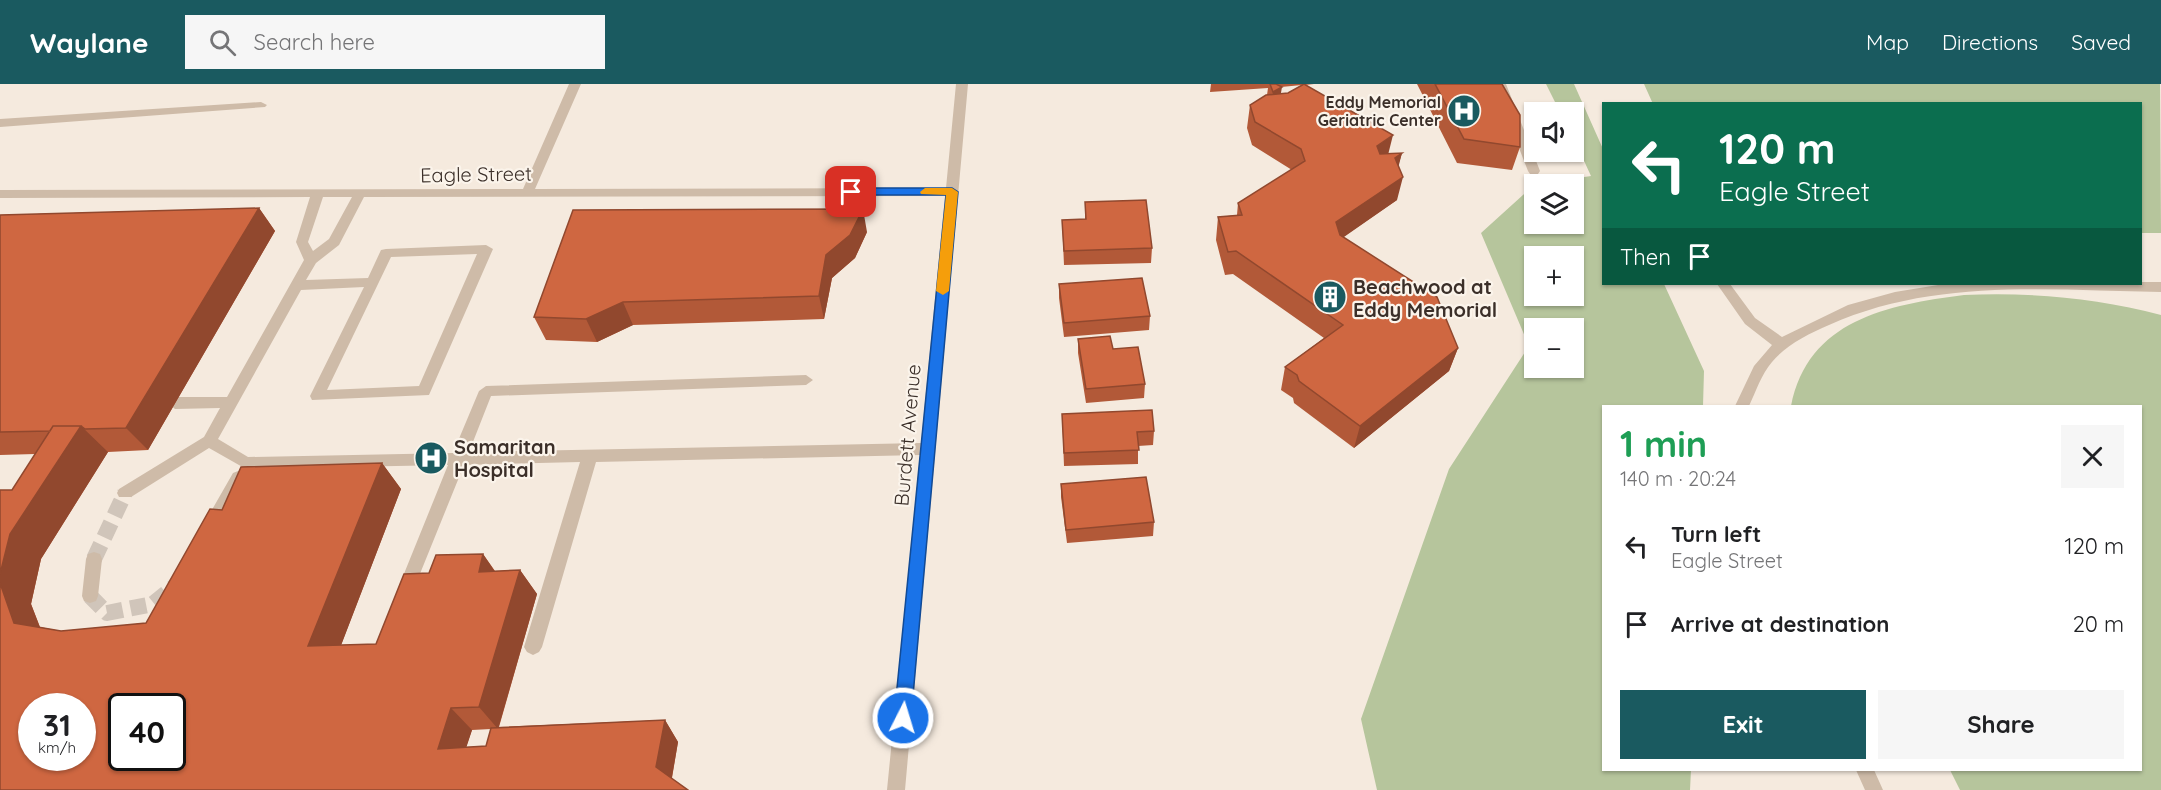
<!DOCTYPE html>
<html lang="en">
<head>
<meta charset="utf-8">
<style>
  :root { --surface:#fff; --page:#f6f6f6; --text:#202124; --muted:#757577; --accent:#1a5a60 }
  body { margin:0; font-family:Quicksand,sans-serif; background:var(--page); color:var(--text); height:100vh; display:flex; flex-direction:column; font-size:22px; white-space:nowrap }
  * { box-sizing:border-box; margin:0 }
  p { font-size:20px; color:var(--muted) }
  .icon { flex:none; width:33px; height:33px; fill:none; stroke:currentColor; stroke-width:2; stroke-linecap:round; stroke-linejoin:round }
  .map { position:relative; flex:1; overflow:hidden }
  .sheet { position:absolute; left:1602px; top:321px; width:540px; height:366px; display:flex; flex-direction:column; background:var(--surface); border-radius:0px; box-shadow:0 2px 4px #0004 }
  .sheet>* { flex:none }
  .banner { position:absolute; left:1602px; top:18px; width:540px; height:183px; border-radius:0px; box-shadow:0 2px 4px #0004; background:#0b6e4f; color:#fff; overflow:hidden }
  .buttons { position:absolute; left:1524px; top:18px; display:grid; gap:12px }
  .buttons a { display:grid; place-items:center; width:60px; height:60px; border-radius:0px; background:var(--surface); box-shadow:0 2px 4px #0004; font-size:30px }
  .speed { position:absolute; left:18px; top:609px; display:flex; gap:12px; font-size:30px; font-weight:700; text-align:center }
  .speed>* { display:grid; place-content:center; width:78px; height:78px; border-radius:50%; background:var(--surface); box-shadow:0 2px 4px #0004; line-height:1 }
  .speed small { font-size:15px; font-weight:400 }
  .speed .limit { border:3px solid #111; border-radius:9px; background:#fff; color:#111 }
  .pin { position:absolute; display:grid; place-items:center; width:51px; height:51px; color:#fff; margin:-26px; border-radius:12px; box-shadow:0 3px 9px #0006 }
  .me { position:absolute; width:66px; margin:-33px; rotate:5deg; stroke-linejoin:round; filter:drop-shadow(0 0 4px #0008) }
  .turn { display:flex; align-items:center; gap:21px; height:126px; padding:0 18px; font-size:27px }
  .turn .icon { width:78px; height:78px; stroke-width:2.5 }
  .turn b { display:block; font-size:42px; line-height:51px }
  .then { display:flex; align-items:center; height:57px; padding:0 18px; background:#0003; gap:12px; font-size:22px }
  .round { display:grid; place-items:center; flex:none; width:63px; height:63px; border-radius:0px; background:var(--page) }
  .overview { display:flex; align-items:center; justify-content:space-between; height:102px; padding:0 18px }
  h1 { font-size:36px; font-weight:700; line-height:45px; color:#1e9e55 }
  .cta { display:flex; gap:12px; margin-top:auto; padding:12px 18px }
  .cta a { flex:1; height:69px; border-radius:0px; background:var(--accent); color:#fff; font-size:24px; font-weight:700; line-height:69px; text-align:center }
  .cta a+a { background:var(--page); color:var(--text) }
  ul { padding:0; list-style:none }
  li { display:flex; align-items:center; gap:18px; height:78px; padding:0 18px }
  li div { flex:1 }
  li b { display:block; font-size:22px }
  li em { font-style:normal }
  header { display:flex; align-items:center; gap:36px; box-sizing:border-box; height:84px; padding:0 30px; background:var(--accent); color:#fff }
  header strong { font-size:28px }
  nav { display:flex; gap:33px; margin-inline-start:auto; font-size:21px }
  .search { width:420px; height:54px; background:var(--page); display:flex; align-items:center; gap:15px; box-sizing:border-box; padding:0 21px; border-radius:0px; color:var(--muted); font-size:22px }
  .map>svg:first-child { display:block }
  .green { fill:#b6c59c; fill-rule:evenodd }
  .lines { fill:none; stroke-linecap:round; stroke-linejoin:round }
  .minor-tunnel { stroke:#d0c5ba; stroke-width:16; stroke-dasharray:16 8; stroke-linecap:butt }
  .minor { fill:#cebba8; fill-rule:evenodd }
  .wall { fill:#b25938; fill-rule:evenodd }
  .shaded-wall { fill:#91482e }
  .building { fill:#cf6741; stroke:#91482e; stroke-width:1.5; fill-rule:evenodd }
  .route { fill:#1a73e8; stroke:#114b97; stroke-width:1.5 }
  .slow { fill:#f59e0b }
  .labels { text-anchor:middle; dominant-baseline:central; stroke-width:4.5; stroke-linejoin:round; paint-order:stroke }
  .far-poi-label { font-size:16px; font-weight:bold; fill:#3b2f29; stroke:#fbf4eb; text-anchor:end }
  .street-label { font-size:20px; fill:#3b2f29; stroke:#fbf4eb }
  .poi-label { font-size:20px; font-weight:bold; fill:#3b2f29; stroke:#fbf4eb; text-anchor:start }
</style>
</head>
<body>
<header>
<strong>Waylane</strong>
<div class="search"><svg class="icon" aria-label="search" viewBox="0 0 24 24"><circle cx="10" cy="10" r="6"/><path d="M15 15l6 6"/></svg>Search here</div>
<nav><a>Map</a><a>Directions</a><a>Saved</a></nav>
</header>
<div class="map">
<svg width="2161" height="706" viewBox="0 0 2161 706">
  <rect width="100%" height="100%" fill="#f5eade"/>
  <!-- green -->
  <path class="green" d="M1546,0H1574L1603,65L1604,200H1664L1704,287L1703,322H1604V686H1691L1690,706H1377L1361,635L1449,385L1529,262L1481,149L1534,101V140H1574V100H1539L1591,92L1574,55V28H1560ZM1534,172H1574V212H1534ZM1534,244H1574V284H1534Z
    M1644,0H2160L2161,149H2141L2140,20H1653Z
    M1964,211C2030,208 2097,214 2161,231V706H1960L1950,686H2140V322H1791C1808,236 1887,221 1964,211Z"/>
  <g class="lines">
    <!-- minor-tunnel -->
    <path class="minor-tunnel" d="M94,475L125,409
      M90,512L107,529L153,520L175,502"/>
    <!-- minor -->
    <path class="minor" d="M569,0H581L535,105L946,104L956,0H968L905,706H887L920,371L596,378L542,563L539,568L533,571L527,568L524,563L580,378L464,381L413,507L411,512L405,514L399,512L397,507L448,381L246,385L209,364L131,413H119L117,409L119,405L204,353L220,324L175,325L168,319L175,313H227L304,176L296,158L310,113L0,114V106L523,105ZM945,112L921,359L469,368L491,312L806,301L813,296L806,291L486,302L479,307L453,369L248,373L218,355L301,206L364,203L310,312L312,316L429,311L493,165L486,161L386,165L381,166L368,194L306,196L316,179L339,161L364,113ZM323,113H352L329,155L313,167L308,158ZM477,170L419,302L327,306L391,173Z
      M1494,0H1506L1540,87L1538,90H1530L1528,87Z
      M261,18L267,21L265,23L0,43V35Z
      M2140,198H2161V208C2049,206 1933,194 1829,241C1808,250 1786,261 1772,278C1761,291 1756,307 1749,322H1735L1754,282L1772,261L1745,240L1717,200H1730L1755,234L1782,253L1848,221L1895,208L1938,201Z
      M238,387L243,389L246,393L217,448L211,450L205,448L203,443L205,438L233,389Z
      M94,468L100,470L102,475L98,512L96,517L90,519L84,517L82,512L86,475L88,470Z
      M1856,686H1874L1883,706H1865Z"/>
  </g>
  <!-- wall -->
  <path class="wall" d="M1211,0H1314L1305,1L1389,70L1402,69L1398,82L1397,116L1343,153L1458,264L1449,287L1354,364L1294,319L1293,314L1281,306L1285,283L1324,254L1233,190L1225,191L1216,156L1218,133L1237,131L1238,119L1292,86L1252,61L1247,44L1250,21L1267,11L1268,4L1210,8ZM1302,1L1288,9L1281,10V3Z
    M1417,0H1502L1520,63L1512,86L1457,79Z
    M1085,118L1152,164L1151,179L1064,181L1062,136H1085Z
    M259,124L275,147L148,366L108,368L41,475L31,520L40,543L61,547L146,539L222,426L382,379L401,405L341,561L376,560L429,489L483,470L495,487L520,486L537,510L499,643L665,636L678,658L672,694L0,706L35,370L0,371V131ZM491,645L486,662L466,663L472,646Z
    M867,148L855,174L832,194L824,235L633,241L597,258L546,256L534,233Z
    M1059,200L1150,232L1149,246L1064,253L1059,214Z
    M1078,255L1113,265L1145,300L1144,314L1086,319L1078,269Z
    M1062,330L1154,347L1153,361L1138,362V380L1064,382Z
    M1061,400L1154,438L1153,452L1067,459L1061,413Z"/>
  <!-- shaded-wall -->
  <path class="shaded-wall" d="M1282,3L1278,26L1270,31L1273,8Z
    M1393,51L1387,75L1372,85L1377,62Z
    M1402,69L1396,92L1395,74Z
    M1403,93L1397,116L1331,162L1336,138Z
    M259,124L275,147L148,366L126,344Z
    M863,125L867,148L855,174L832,194L824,235L819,212L826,171Z
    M623,218L633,241L597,258L586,235Z
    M1458,264L1449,287L1354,364L1360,342Z
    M81,342L108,368L41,475L31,520L47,562L14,539L0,499V490L10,450Z
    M382,379L401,405L332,585L308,562Z
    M483,470L500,495L479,488Z
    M520,486L537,510L498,645L479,623Z
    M451,624L472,646L459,686L438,665Z
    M665,636L678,658L670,704L656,683Z"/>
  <!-- building -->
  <path class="building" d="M1270,0H1276L1282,3L1273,8Z
    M1304,0L1393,51L1377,62L1380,70L1402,69L1395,74L1403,93L1336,138L1340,151L1437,213L1458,264L1360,342L1299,297L1297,291L1285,283L1343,241L1236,167L1228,168L1218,133L1242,131L1238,119L1305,77L1301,65L1255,38L1250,21L1266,11L1288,9Z
    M1435,0H1502L1520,31V63L1464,55Z
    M1146,116L1152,164L1064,167L1062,136L1086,135L1085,118Z
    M259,124L126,344L85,345L81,342H53L50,347L0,348V131Z
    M863,125L850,151L826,171L819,212L623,218L586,235L534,233L573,126Z
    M1142,194L1150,232L1064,239L1059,200Z
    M1110,252L1113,265L1138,263L1145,300L1086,305L1078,255Z
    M1152,326L1154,347L1137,348L1139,366L1064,369L1062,330Z
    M53,342H81L10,450L0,490V406H12Z
    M382,379L308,562L376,560L404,490L429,489L436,471L483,470L479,488L520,486L479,623L451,624L438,665L486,662L491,644L665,636L656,683L688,706H0V499L14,539L61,547L146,539L210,425L222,426L241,383ZM32,622H82V674H32ZM122,622H172V674H122Z
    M1146,393L1154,438L1066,446L1061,400Z"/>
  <!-- route -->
  <path class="route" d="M851,104H952L958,108L911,634L908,640L903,642L897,640L894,634L946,111H847L846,108Z"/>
  <!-- slow -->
  <path class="slow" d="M925,104H952L958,108L949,207L943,211L936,207L946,111L921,110L920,108Z"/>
  <!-- icons -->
  <defs>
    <g id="hospital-disc" transform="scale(1.725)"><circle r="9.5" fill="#1a5a60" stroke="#fbf4eb"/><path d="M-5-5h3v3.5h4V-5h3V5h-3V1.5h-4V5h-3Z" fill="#fff"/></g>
    <g id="building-disc" transform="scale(1.725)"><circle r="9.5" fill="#1a5a60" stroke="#fbf4eb"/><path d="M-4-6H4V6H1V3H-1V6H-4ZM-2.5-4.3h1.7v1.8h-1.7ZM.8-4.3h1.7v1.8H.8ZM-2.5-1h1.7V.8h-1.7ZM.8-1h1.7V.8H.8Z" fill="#fff"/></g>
  </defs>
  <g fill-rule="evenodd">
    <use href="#hospital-disc" x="1464" y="27"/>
    <use href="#building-disc" x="1330" y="213"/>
    <use href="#hospital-disc" x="431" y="374"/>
  </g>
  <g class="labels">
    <!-- far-poi labels -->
    <g class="far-poi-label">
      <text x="1441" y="18">Eddy Memorial<tspan x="1441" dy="18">Geriatric Center</tspan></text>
    </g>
    <!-- street labels -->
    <g class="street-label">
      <text transform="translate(476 90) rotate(-1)">Eagle Street</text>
      <text transform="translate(907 351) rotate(-85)">Burdett Avenue</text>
    </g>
    <!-- poi labels -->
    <g class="poi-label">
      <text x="1353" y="202">Beachwood at<tspan x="1353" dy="23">Eddy Memorial</tspan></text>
      <text x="454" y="362">Samaritan<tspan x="454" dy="23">Hospital</tspan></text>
    </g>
  </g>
</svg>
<div class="buttons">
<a><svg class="icon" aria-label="sound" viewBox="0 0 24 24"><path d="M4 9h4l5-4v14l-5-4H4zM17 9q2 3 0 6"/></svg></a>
<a><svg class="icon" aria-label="layers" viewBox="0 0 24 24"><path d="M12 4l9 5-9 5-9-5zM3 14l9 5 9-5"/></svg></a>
<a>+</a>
<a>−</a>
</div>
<div class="speed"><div>31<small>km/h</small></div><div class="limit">40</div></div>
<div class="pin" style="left:851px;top:108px;background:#d93025"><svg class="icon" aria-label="arrive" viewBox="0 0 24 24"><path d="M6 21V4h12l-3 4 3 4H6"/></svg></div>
<svg class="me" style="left:903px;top:634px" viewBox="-20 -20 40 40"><circle r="17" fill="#1a73e8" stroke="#fff" stroke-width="3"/><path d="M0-11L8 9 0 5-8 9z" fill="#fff"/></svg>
<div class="banner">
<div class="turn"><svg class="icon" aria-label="left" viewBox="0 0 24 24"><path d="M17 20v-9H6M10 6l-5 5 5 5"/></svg><div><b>120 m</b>Eagle Street</div></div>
<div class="then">Then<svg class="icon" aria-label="arrive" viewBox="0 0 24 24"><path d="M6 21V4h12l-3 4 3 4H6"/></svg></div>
</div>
<section class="sheet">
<div class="overview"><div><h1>1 min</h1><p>140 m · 20:24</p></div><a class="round"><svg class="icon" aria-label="close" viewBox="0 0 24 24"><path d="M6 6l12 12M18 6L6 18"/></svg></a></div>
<ul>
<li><svg class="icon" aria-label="left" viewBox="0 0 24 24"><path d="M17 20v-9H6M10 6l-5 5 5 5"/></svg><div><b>Turn left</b><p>Eagle Street</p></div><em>120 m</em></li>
<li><svg class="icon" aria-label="arrive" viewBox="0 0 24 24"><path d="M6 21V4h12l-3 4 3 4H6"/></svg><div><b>Arrive at destination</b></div><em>20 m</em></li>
</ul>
<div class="cta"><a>Exit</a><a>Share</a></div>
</section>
</div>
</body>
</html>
